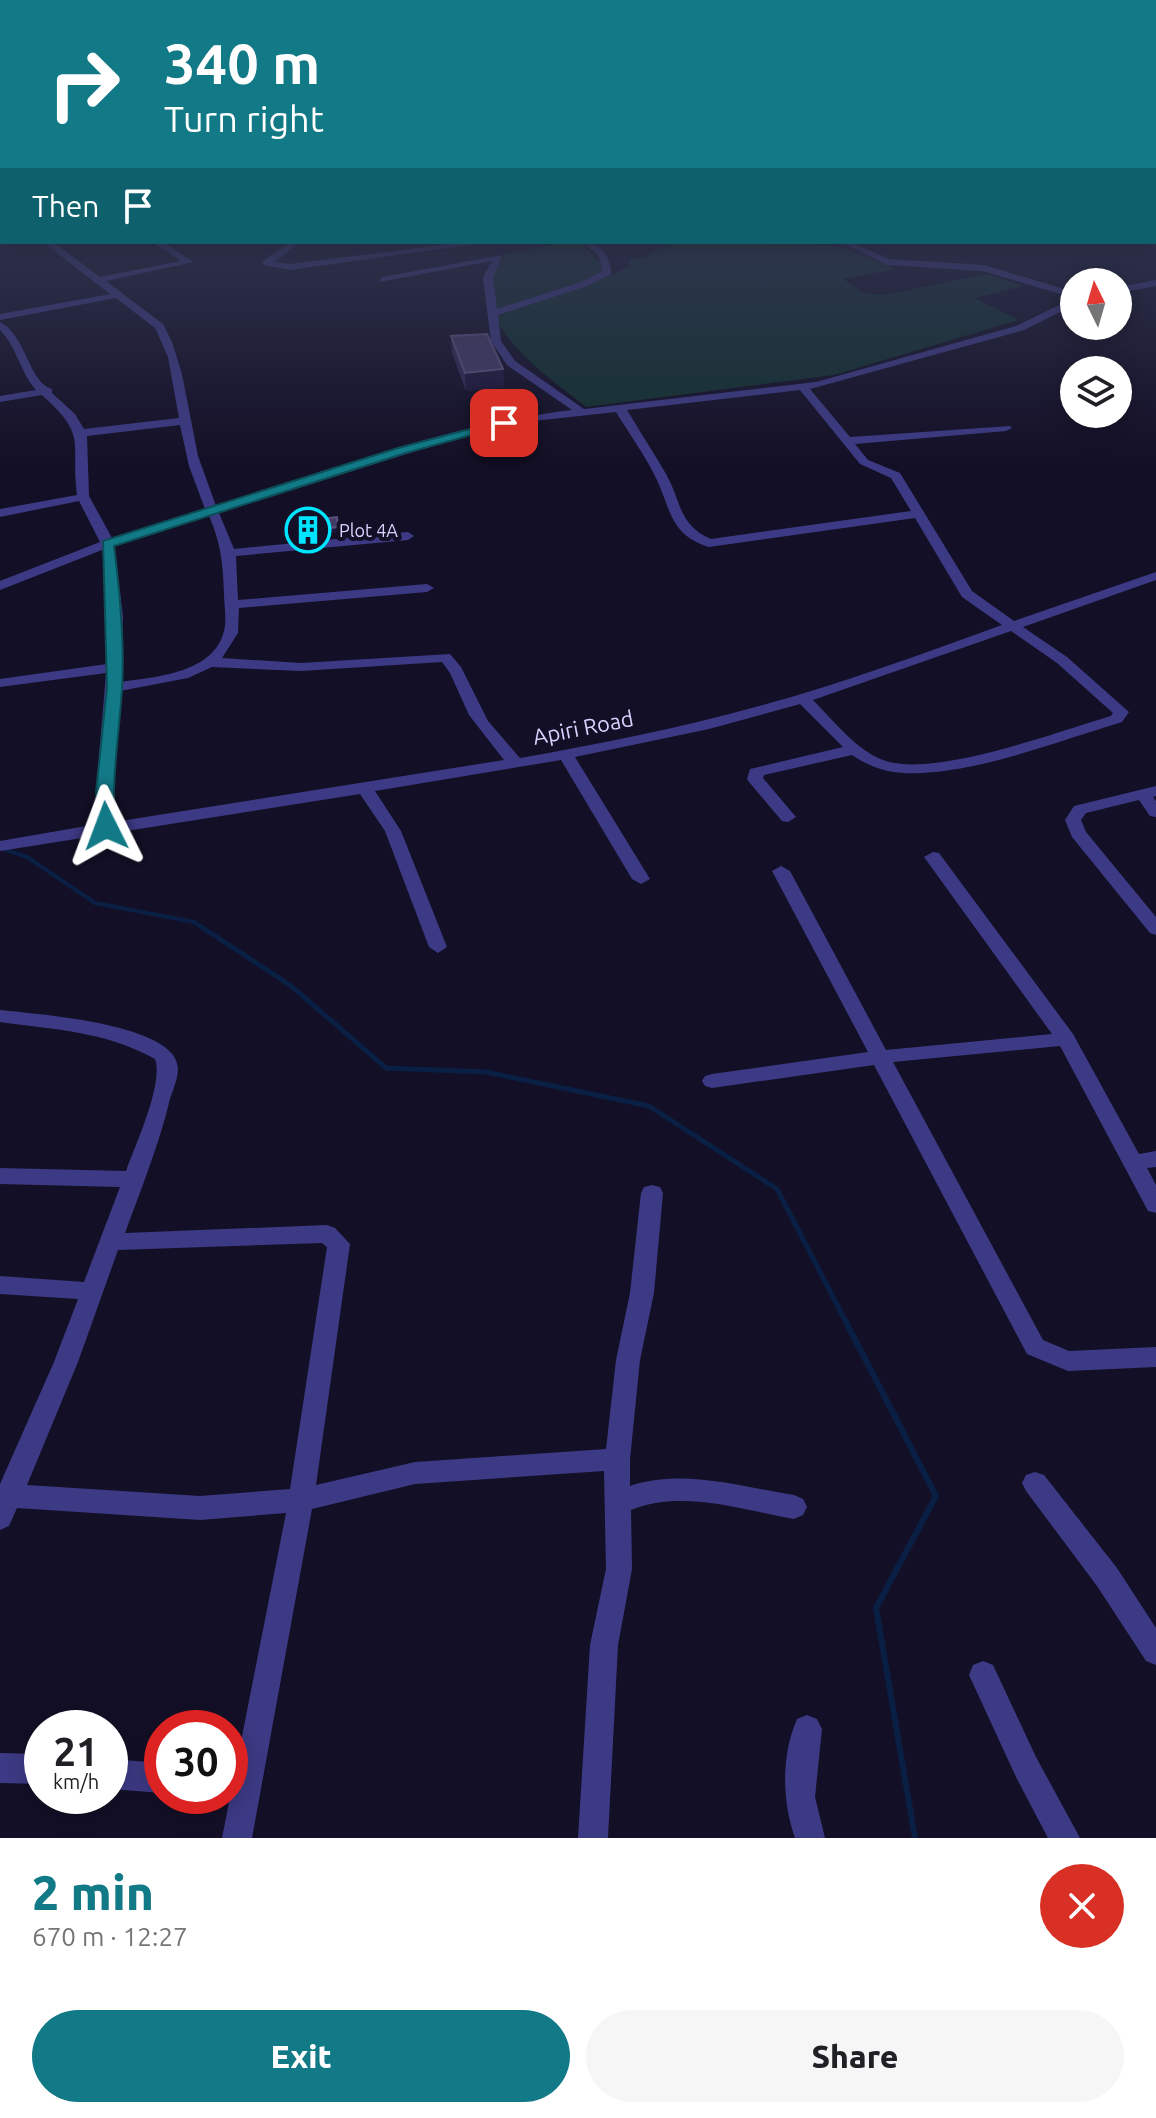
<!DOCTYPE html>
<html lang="en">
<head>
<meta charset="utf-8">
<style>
  :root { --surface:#fff; --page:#f6f6f6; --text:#202124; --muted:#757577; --accent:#127987 }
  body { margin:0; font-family:Ubuntu,sans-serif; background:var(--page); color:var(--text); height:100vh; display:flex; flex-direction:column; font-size:30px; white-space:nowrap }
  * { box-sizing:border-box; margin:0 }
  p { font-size:26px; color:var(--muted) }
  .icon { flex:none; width:44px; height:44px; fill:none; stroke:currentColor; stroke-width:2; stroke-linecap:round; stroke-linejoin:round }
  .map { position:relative; height:1838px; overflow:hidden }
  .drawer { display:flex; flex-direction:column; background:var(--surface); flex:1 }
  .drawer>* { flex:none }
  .top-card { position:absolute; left:0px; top:0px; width:1156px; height:244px; box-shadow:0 4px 20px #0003; background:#127987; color:#fff; overflow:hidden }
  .needle { width:52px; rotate:355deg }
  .fabs { position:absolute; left:1060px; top:268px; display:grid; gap:16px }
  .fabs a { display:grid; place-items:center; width:72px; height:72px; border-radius:50%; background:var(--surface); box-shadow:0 4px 20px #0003; font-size:40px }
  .speed { position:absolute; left:24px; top:1710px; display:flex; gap:16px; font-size:40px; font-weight:700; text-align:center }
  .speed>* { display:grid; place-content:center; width:104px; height:104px; border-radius:50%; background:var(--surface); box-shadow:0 4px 20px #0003; line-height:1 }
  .speed small { font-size:20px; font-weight:400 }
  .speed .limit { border:12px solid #d22; background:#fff; color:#111 }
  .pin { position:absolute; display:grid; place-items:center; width:68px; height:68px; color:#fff; margin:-34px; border-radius:16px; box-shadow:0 4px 12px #0006 }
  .me { position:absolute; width:88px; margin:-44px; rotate:357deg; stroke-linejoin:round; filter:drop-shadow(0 0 6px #0008) }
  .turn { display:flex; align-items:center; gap:28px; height:168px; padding:0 32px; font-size:36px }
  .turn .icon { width:104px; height:104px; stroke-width:2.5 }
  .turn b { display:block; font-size:56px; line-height:68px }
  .then { display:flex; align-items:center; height:76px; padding:0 32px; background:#0003; gap:16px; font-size:30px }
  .round { display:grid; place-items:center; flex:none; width:84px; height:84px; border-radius:42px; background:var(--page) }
  .summary { display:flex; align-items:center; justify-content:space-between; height:136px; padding:0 32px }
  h1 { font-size:48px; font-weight:800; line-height:60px; color:var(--accent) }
  .action { display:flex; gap:16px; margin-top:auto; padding:16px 32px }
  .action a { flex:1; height:92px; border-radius:48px; background:var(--accent); color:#fff; font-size:32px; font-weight:800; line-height:92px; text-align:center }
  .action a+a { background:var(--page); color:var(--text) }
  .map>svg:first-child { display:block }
  .green { fill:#12302f }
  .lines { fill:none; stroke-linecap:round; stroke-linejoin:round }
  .stream-far2 { stroke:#0a1f44; stroke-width:4 }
  .stream-far1 { stroke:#0a1f44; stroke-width:5 }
  .stream { stroke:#0a1f44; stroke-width:6 }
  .minor { fill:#3d3a85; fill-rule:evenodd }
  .wall { fill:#312854 }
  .shaded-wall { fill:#1d163a }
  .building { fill:#433a66; stroke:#5a527e; stroke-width:2 }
  .route { fill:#127987; stroke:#0c4f58; stroke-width:2 }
  .labels { text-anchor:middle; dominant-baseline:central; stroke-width:8; stroke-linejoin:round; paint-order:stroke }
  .far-poi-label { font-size:18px; fill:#d9d4ff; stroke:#130f26; text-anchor:start }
  .street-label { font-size:22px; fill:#d9d4ff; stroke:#130f26 }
</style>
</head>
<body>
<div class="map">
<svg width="1156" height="1838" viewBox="0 0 1156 1838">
  <rect width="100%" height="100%" fill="#130f26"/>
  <!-- green -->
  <path class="green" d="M566,242H581L611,276L631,265L628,259L642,258L673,243L827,245L848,249L895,269L843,279L864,293L884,295L987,274L1023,286L975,298L1019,320L834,375L586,407C550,378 475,330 491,273C493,266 502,259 506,254Z"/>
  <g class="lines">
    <!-- stream-far2 -->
    <path class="stream-far2" d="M0,848L27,857L95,903L194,922L203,928"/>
    <!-- stream-far1 -->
    <path class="stream-far1" d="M200,926L290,985L386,1068L486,1072L649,1106L777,1189L847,1324"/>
    <!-- stream -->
    <path class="stream" d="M846,1322L936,1496L876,1608L915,1838"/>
    <!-- minor -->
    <path class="minor" d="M0,228H2V234H0Z
      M43,242H53L100,277L181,261L152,242H162L194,262L106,281L163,324L172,342L182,374L198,456L216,506C333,469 450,424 572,410L507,365L491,341L483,278L492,261L379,282L382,277L502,255L493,278L497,309L581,282L603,271L598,255L582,242C601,242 611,257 611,274L587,286L498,315L501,341L515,361L584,409L816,382L1016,326L1074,298V305L1024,330L810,389L850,437L1010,426L1012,428L1006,431L855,444L868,460L900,473L972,591L1014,621L1156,572V580L1023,627L1067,657L1129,712L1122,722C1058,741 971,776 904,773C885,772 868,766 852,755L764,775L763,778L796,817L788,822L782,821L749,782L747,779L750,769L843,747L800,704L709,729L575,757L650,879L641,884L632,879L561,760L375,791L401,831L447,947L438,953L429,947L385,831L360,794L0,851V841L98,824L99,756L106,673L0,687V679L107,664L109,616L102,550L0,590V581L100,542L79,501L0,517V509L77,495C70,441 89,437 42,395L0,402V396L36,390C20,372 17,347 0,330V322C27,336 28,382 52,389V393L75,414L84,429L179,418L168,357L155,328L116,298L0,320V314L110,294ZM800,390L860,464L891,478L911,511L711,539C678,525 682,502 666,474C654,453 640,432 627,410ZM616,412C629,433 644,454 655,476C671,508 669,535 709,547L915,518L962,597L1002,625C922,654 841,684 759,706C680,728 599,744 520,758L488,721L461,667L450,654L301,663L222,658L238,633L239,608L427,592L434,588L427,584L238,600L236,556L408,540L414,536L408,532L234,549L219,513L454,439L524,422ZM180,425L189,466L205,509L112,538L89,496L87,436ZM209,516C221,543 223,565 224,594C224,605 227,619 224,631C214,673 156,677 120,682L123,616L114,546ZM1011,631L1057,663L1113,713L1111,716C1059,731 933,779 883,760C855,749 834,721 813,700ZM442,662L450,673L469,715L504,760L114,822V756L120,691L188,678L212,667L301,671Z
      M291,242H301L274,262L290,264L466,242H491L290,270L263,265V261Z
      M840,242H851L889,259L984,265L1074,292V298L983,271L887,265Z
      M1156,280V286L1118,293V287Z
      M1156,786V796L1153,797L1156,801V817L1150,816L1139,800L1086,813L1081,820L1086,832L1156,917V935L1150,933L1072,837L1065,820L1074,806Z
      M933,852L939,853L1073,1034L1139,1154L1156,1151V1167L1147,1168L1156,1185V1213L1148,1211L1060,1046L893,1062L1043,1340L1069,1351L1156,1347V1367L1068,1371L1027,1354L874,1065L712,1088L705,1086L702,1081L705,1076L712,1074L868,1052L772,871L781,866L790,871L886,1050L1052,1034L924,857Z
      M0,1010C34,1014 178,1023 178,1069C178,1078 173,1090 170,1099C159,1145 141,1189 125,1233L327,1225L335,1228L350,1244L316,1485L415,1462L606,1449L616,1360L630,1293L641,1193L644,1187L652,1185L660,1187L663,1193L654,1293L640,1360L630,1459V1486C682,1468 742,1487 794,1495L803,1499L807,1507L803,1515L794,1519C743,1510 682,1489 631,1510L632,1569L618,1645L608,1838H578L590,1645L606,1569L604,1471L415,1484L312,1509L252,1838H222L286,1513L200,1520L17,1508L9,1526L0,1530V1484L54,1362L78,1299L0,1294V1276L84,1282L120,1187L0,1184V1168L126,1171C135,1146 164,1083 155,1059C104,1031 56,1030 0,1022ZM322,1243L327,1247L290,1489L200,1496L27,1485L78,1362L118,1250Z
      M1035,1472L1044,1475L1117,1568L1156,1628V1665L1146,1661L1097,1586L1026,1491L1022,1483L1026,1475Z
      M983,1661L993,1665L1036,1757L1080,1838H1048L1016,1777L969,1675L973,1665Z
      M807,1715L817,1719L822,1729L815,1797L825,1838H795C782,1801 781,1756 797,1719Z
      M0,1753L42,1754V1784L0,1783Z
      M110,1759L162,1763V1793L110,1789Z"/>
  </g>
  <!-- wall -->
  <path class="wall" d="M451,336L503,369L504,387L466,391L452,353Z"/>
  <!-- shaded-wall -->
  <path class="shaded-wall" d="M503,369L504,387L466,391L465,373Z
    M338,527L339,532L295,537L294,532Z"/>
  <!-- building -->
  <path class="building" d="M487,334L503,369L465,373L451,336Z
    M337,517L338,527L294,532L292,522Z"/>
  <!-- sky -->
  <linearGradient id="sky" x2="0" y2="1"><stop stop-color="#0a0815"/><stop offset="0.44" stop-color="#333752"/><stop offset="1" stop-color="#333752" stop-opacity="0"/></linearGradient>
  <rect width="1156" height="463" fill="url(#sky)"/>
  <!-- route -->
  <path class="route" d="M504,420L508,425L406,453L114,546C120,593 125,642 122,689C119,736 111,780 115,826L112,830H100L96,792L107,687L103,541L398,448Z"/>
  <!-- icons -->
  <defs>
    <g id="building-ring" transform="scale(2.3)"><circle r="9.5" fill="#130f26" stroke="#00e5ff" stroke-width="1.5"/><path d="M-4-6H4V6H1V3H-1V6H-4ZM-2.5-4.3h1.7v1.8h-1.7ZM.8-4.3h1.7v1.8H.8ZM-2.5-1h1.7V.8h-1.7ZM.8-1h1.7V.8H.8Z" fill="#00e5ff"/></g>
  </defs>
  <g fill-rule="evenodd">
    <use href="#building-ring" x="308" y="530"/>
  </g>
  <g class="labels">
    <!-- far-poi labels -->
    <g class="far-poi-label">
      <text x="339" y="530">Plot 4A</text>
    </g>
    <!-- street labels -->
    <g class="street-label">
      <text transform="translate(583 727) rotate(-11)">Apiri Road</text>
    </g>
  </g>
</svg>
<div class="fabs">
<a><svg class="needle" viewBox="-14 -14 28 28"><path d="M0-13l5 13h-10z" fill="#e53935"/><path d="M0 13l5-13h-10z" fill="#757577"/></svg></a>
<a><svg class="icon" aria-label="layers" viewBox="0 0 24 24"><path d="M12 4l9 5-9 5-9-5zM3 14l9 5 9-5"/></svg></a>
</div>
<div class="speed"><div>21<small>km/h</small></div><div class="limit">30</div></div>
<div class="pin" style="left:504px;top:423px;background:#d93025"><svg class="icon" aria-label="arrive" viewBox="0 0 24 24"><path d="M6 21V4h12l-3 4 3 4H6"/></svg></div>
<svg class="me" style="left:106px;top:826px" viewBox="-20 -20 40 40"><path d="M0-17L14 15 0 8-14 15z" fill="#127987" stroke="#fff" stroke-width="4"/></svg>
<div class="top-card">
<div class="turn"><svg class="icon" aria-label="right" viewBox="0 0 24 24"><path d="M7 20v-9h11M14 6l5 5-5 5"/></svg><div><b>340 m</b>Turn right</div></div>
<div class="then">Then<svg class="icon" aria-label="arrive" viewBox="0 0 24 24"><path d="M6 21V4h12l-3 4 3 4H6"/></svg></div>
</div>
</div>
<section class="drawer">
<div class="summary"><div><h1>2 min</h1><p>670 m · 12:27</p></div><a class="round" style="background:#d93025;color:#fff"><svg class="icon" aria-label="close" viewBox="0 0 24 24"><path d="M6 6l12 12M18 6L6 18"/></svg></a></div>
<div class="action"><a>Exit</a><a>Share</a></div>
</section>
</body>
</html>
